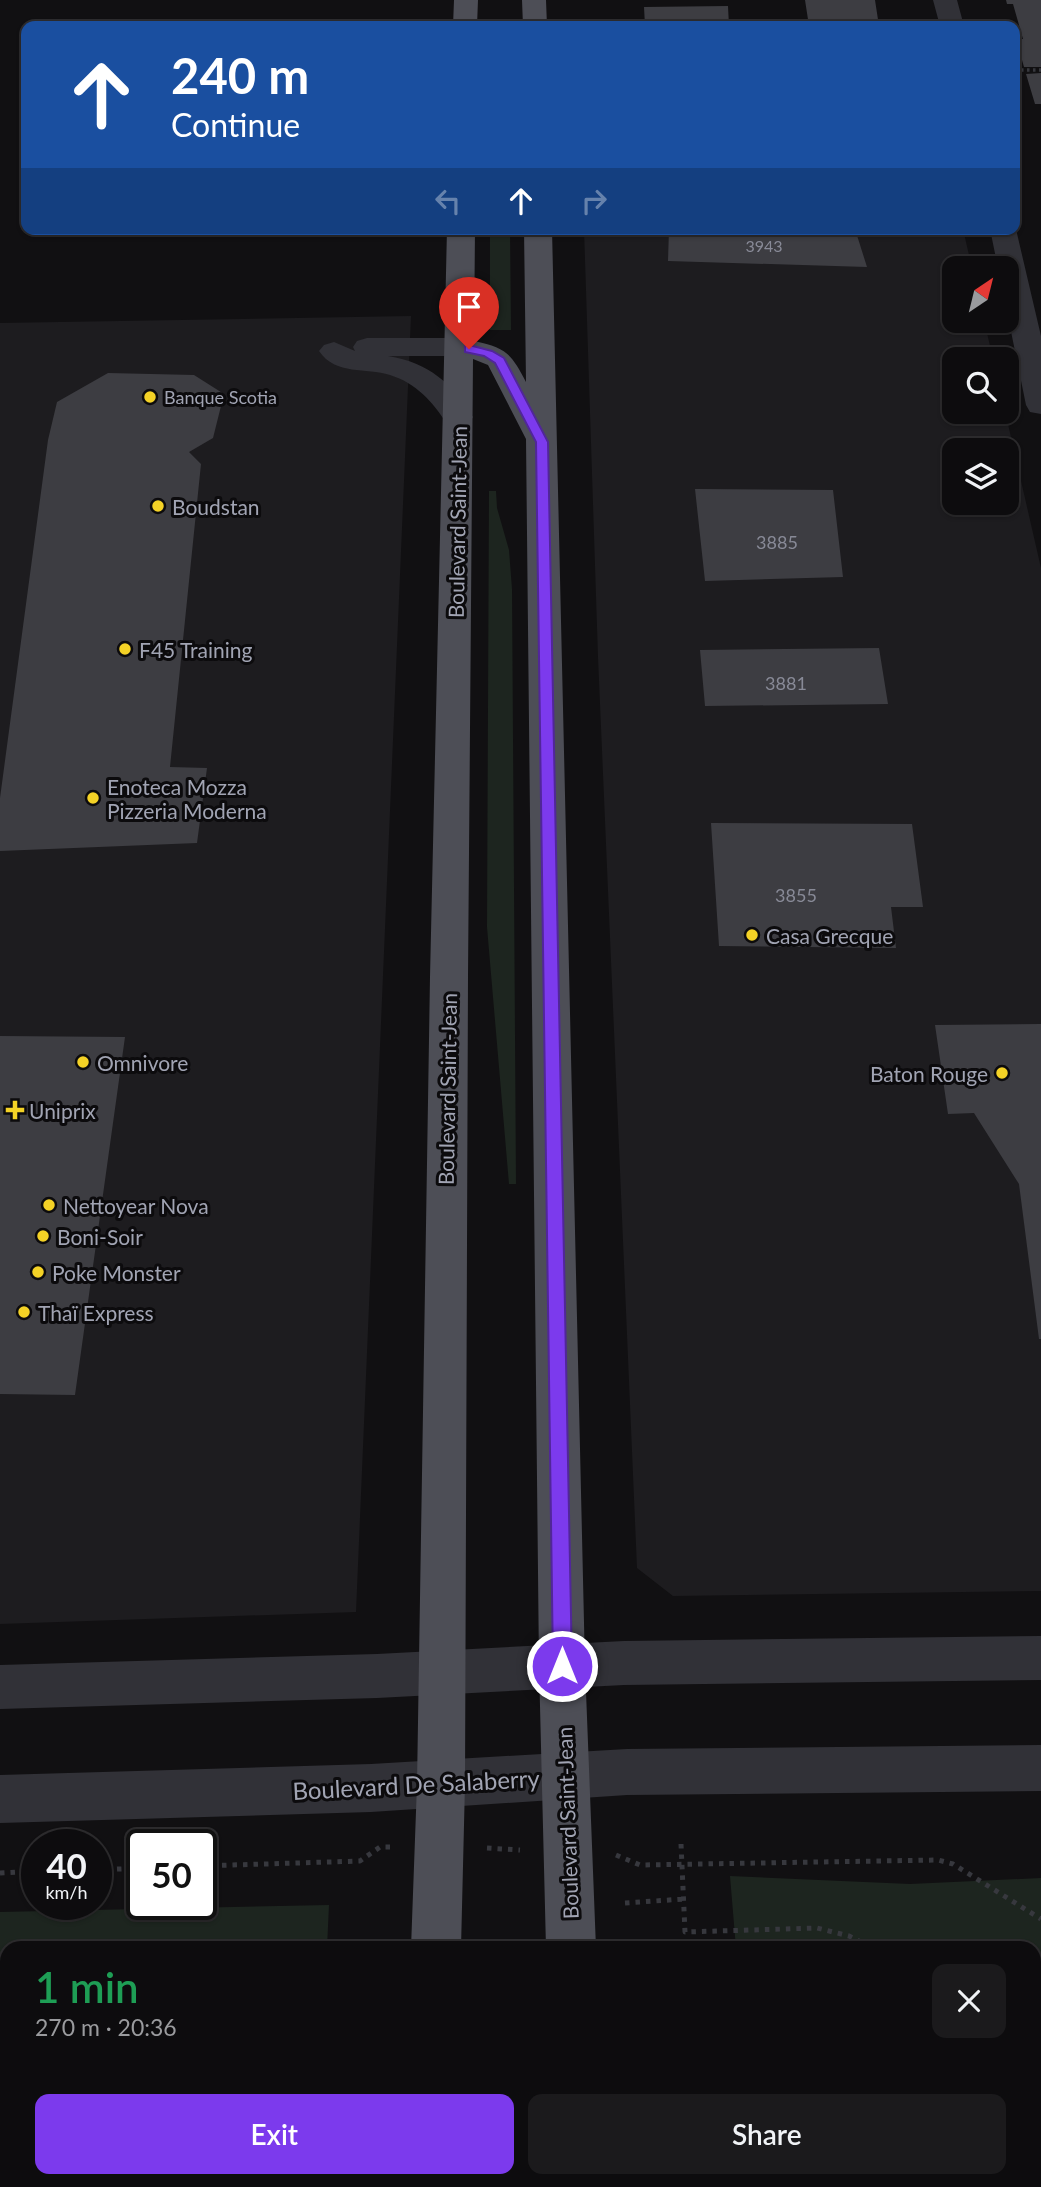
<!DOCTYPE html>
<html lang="en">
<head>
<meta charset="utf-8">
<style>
  :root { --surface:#0d0c0e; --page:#1b1a1c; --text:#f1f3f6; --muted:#9a9b9e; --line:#2d2c2e; --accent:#7c3aed }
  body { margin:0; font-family:Lato,sans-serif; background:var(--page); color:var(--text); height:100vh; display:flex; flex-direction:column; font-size:26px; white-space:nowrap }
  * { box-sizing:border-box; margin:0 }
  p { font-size:23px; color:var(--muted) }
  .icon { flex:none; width:38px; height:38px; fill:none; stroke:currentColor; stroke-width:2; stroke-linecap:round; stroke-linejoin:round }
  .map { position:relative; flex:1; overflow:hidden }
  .side { position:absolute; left:0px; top:1941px; width:1041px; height:247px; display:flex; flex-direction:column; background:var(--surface); border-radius:21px 21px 0 0; box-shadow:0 2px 5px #0004,0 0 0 2px var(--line) }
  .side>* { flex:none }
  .banner { position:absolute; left:21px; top:21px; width:999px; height:214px; border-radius:14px; box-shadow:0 2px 5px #0004,0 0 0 2px var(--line); background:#1a4fa0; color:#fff; overflow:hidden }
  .needle { width:46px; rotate:35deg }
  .tools { position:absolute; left:942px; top:256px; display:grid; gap:14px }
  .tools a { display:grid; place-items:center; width:77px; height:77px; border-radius:14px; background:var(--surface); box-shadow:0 2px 5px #0004,0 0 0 2px var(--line); font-size:35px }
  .speed { position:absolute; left:21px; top:1829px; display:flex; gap:14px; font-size:35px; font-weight:700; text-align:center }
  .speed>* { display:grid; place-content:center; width:91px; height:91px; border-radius:50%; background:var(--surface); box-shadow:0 2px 5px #0004,0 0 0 2px var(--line); line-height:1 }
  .speed small { font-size:18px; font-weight:400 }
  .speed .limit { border:4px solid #111; border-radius:10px; background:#fff; color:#111 }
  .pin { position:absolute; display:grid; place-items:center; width:60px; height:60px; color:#fff; margin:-72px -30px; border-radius:50% 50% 50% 0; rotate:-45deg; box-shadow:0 0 7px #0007 }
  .pin .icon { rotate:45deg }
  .me { position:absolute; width:77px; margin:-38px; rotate:0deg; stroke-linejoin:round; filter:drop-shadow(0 0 5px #0008) }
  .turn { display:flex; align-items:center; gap:24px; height:147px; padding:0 35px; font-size:32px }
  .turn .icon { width:91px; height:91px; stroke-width:2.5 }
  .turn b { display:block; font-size:49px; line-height:60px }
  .lanes { display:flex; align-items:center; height:66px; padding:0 35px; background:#0003; justify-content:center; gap:35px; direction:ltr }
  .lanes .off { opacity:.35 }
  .round { display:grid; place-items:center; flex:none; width:74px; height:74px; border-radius:14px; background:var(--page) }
  .overview { display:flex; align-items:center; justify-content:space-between; height:119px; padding:0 35px }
  h1 { font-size:42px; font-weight:600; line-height:52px; color:#1e9e55 }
  .button { display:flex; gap:14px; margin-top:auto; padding:14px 35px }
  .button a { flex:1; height:80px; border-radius:14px; background:var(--accent); color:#fff; font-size:28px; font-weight:600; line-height:80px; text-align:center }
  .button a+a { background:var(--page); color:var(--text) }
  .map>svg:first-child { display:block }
  .built { fill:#1d1c1f; fill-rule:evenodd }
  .green { fill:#1d251f }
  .building { fill:#3d3d42 }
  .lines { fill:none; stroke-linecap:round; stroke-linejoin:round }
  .path-far1 { stroke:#37383e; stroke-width:3.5; stroke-dasharray:2.5 3.5; stroke-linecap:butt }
  .path { stroke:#37383e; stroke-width:5; stroke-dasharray:4.5 6; stroke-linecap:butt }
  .minor { fill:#313137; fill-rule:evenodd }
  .major { fill:#4d4e56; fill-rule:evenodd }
  .route { fill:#7c3aed; stroke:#51269a; stroke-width:2 }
  .poi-dot { fill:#f4d226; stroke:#0c0b0d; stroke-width:2.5 }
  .labels { text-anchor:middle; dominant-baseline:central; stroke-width:6; stroke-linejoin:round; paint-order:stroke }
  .far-number-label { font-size:16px; fill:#888a97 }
  .far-poi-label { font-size:18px; fill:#a1a4b3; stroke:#0c0b0d; text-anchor:start }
  .number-label { font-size:18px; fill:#888a97 }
  .poi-label { font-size:21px; fill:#a1a4b3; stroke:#0c0b0d; text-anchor:start }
  .street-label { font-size:21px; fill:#a1a4b3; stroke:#0c0b0d }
  .near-street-label { font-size:24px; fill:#a1a4b3; stroke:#0c0b0d }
</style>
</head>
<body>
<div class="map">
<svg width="1041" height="2187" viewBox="0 0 1041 2187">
  <rect width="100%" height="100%" fill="#111012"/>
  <!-- built -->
  <path class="built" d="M584,229H963L972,268H954V320H984L993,359H954V411H1005L1041,568V1591L673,1596L637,1568L598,657ZM954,450H1006V502H954Z
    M411,316L356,1612L0,1624V323Z"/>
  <!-- green -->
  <path class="green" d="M490,229H510L511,330H490Z
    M489,491H496L497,508L509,550L512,589L516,1184H509L487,927Z
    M730,1876L910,1884L1041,1878V2096H1034V1948H736Z
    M329,1905L327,1948H7V2180L311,2181V2187H0V1912Z"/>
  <!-- building -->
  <path class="building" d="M805,0H875L879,26H809Z
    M1006,0H1041V67H1024L1016,39H1023L1013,4H1007Z
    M728,6L729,26H645L644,7Z
    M1041,73V104H1035L1026,74Z
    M669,229H855L867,267L668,261Z
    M108,373L194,375L224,394L213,438L189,452L201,464L170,767L207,768L197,843L0,851V798L48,440L57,402Z
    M695,489L833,490L843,577L705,581Z
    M879,648L888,704L705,706L700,650Z
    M711,823L912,824L923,907H891L896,948L719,946Z
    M1041,1024V1339H1039L1019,1184L974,1113L948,1114L935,1025Z
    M0,1036L125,1037L75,1395L0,1394Z"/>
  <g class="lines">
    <!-- path-far1 -->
    <path class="path-far1" d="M1015,70H1041"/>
    <!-- path -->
    <path class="path" d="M681,1844L685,1932L817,1928L849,1936L873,1948
      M487,1848L520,1850
      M616,1855L640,1865L938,1860L953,1864L1041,1919
      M201,1866L360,1861L380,1847H391
      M96,1870L142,1868
      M0,1873L37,1871
      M625,1903L684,1899
      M1034,2023H1041"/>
    <!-- minor -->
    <path class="minor" d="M933,0H957L964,26H940Z
      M1015,225L1041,336V414L1030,412L1026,405L1006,307V268H998L990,229H1015Z
      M367,338H459L469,341L473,347L469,353L459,356H388C430,363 451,383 473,417L469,424L458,426L447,424C433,402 416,383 390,375C366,367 336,376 319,351L324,345L334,342L355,351L353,347L357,341Z
      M1041,1636V1680L624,1685L377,1698L0,1709V1665L377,1654L624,1641Z
      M1041,1745V1791L627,1795L371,1812L0,1823V1775L371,1764L627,1749Z"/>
    <!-- major -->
    <path class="major" d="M454,0H478L477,26H453Z
      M522,0H546L547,26H523Z
      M447,229H475L474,341C506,348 511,353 526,382L524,229H552L585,1666L596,1948H546L539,1666L526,439L488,365L473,359L468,977L465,1784L461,1948H411L417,1784L430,977Z
      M406,2180H458V2187H406Z
      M547,2180H599V2187H547Z"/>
  </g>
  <!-- route -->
  <path class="route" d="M469,345L492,351L504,358L548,442L572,1666L569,1673L562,1675L555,1673L553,1666L536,442L495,363L484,356L465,352V346Z"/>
  <!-- markers -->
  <g class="poi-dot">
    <circle cx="150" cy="397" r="7"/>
    <circle cx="158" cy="506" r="7"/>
    <circle cx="125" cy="649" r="7"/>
    <circle cx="93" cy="798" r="7"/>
    <circle cx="752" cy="935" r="7"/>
    <circle cx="83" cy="1062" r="7"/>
    <circle cx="1002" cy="1073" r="7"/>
    <path d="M11.5 1099.5h7v7h7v7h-7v7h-7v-7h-7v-7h7z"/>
    <circle cx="49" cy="1205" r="7"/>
    <circle cx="43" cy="1236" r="7"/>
    <circle cx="38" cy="1272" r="7"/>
    <circle cx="24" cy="1312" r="7"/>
  </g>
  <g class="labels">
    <!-- far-number labels -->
    <g class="far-number-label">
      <text x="764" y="245">3943</text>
    </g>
    <!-- far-poi labels -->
    <g class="far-poi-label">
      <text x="164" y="397">Banque Scotia</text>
    </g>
    <!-- number labels -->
    <g class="number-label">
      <text x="777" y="542">3885</text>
      <text x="786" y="683">3881</text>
      <text x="796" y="895">3855</text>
    </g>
    <!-- poi labels -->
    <g class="poi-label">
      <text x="172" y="506">Boudstan</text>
      <text x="139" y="649">F45 Training</text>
      <text x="107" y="786">Enoteca Mozza<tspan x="107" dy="24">Pizzeria Moderna</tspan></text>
      <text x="766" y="935">Casa Grecque</text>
      <text x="97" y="1062">Omnivore</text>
      <text x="988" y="1073" text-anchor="end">Baton Rouge</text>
      <text x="29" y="1110">Uniprix</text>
      <text x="63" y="1205">Nettoyear Nova</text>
      <text x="57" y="1236">Boni-Soir</text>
      <text x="52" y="1272">Poke Monster</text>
      <text x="38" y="1312">Thaï Express</text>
    </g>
    <!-- street labels -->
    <g class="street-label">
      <text transform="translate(457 522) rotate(-89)">Boulevard Saint-Jean</text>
      <text transform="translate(447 1089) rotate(-89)">Boulevard Saint-Jean</text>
      <text transform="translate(567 1823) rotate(-92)">Boulevard Saint-Jean</text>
    </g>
    <!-- near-street labels -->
    <g class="near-street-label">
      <text transform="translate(416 1784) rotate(-3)">Boulevard De Salaberry</text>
    </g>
  </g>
</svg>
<div class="tools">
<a><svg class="needle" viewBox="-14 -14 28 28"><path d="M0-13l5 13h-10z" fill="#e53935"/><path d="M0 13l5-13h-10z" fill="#9a9b9e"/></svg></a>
<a><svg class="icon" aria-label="search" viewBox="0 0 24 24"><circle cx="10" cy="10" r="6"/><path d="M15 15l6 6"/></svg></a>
<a><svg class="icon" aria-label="layers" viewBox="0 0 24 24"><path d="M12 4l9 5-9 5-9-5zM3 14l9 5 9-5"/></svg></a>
</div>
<div class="speed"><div>40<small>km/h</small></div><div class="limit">50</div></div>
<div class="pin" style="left:469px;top:349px;background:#d93025"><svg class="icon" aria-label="arrive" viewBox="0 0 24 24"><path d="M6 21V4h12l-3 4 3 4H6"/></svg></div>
<svg class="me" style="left:562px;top:1666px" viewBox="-20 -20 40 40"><circle r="17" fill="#7c3aed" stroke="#fff" stroke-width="3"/><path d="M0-11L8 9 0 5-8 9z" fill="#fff"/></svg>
<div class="banner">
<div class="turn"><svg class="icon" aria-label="ahead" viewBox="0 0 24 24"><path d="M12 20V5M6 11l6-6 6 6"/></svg><div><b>240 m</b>Continue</div></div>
<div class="lanes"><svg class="icon off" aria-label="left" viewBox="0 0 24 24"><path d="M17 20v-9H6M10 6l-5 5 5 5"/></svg><svg class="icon" aria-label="ahead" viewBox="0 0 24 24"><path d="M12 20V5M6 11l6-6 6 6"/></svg><svg class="icon off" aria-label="right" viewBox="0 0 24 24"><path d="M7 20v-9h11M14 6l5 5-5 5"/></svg></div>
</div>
<section class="side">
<div class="overview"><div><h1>1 min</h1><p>270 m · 20:36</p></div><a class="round"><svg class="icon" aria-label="close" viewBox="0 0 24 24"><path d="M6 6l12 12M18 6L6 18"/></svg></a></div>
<div class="button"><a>Exit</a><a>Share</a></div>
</section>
</div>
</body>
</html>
